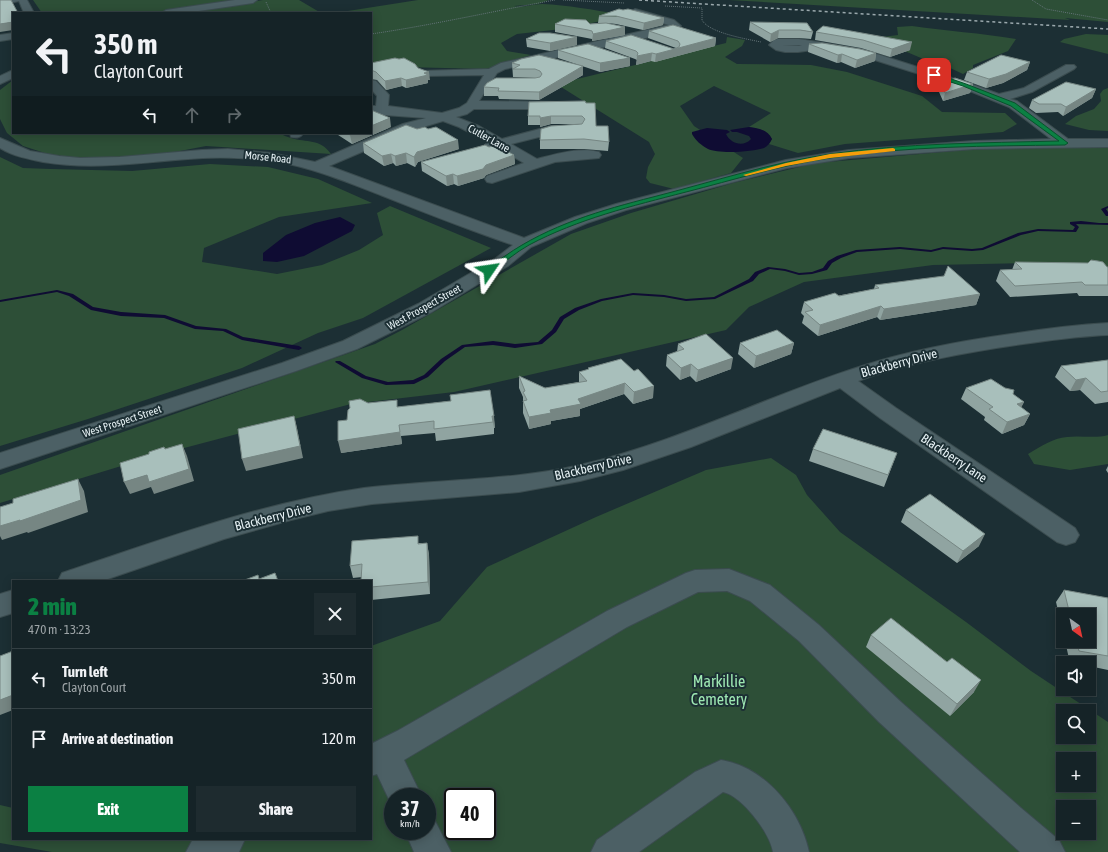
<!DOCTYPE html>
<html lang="en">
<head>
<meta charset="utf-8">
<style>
  :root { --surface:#152327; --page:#1e2b2f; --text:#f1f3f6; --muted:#9da4a7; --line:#344044; --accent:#0b8043 }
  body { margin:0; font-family:"Asap Condensed",sans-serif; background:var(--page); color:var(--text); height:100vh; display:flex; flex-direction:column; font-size:15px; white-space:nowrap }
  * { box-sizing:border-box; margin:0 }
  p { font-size:13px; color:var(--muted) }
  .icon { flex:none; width:22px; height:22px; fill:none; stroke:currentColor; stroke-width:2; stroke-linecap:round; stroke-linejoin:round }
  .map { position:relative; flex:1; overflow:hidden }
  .side { position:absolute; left:12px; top:580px; width:360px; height:260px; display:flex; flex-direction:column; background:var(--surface); border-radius:0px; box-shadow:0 2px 10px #0003,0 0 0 1px var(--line) }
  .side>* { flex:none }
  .banner { position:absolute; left:12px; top:12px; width:360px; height:122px; border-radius:0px; box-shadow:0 2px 10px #0003,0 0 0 1px var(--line); background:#152327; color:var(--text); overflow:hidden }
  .needle { width:26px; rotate:147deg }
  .buttons { position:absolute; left:1056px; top:608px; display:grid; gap:8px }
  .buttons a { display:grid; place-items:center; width:40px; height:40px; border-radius:0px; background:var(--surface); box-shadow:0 2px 10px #0003,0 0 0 1px var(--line); font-size:20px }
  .speed { position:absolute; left:384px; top:788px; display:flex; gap:8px; font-size:20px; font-weight:700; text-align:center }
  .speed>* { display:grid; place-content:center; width:52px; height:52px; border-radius:50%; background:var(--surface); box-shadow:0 2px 10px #0003,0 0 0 1px var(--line); line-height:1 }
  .speed small { font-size:10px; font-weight:400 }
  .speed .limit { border:2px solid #111; border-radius:6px; background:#fff; color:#111 }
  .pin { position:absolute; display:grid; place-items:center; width:34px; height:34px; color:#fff; margin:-17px; border-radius:8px; box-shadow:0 2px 6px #0006 }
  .me { position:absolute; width:44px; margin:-22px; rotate:58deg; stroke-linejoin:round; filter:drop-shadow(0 0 3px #0008) }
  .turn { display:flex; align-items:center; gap:14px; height:84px; padding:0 16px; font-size:18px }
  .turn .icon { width:52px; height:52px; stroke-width:2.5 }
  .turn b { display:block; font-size:28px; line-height:34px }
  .lanes { display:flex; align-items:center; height:38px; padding:0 16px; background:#0003; justify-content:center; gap:20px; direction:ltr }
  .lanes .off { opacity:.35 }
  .round { display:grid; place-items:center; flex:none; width:42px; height:42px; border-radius:0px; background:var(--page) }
  .headline { display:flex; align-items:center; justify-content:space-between; height:68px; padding:0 16px }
  h1 { font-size:24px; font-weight:800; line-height:30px; color:var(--accent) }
  .button { display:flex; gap:8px; margin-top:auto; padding:8px 16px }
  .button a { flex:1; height:46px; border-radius:0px; background:var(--accent); color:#fff; font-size:16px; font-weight:800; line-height:46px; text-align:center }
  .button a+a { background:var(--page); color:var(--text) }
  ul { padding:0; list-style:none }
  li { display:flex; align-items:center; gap:12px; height:60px; padding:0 16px; border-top:1px solid var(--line) }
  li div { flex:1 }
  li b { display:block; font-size:15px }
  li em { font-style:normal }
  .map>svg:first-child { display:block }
  .green { fill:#2d4f37; fill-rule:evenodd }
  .water { fill:#0f0c33 }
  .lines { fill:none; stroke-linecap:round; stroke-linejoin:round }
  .stream { fill:#0f0c33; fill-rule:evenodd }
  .minor-casing { stroke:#3b4c4f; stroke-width:2 }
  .path { stroke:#637377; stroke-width:1; stroke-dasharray:1 1; stroke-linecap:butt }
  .minor { fill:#4c6065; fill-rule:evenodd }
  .rail { stroke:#9ba9ad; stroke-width:1.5; stroke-dasharray:3 3; stroke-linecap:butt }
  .wall { fill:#90a4a1 }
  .shaded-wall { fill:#768683 }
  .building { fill:#a8bfbb; stroke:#768683 }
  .route { fill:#0b8043; stroke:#07532c }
  .slow { fill:#f59e0b }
  .labels { text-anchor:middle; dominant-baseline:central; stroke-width:4; stroke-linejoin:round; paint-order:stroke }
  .far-street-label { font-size:11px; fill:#e7f2f5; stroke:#1c2f34 }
  .street-label { font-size:13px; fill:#e7f2f5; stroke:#1c2f34 }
  .near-park-label { font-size:16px; fill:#9de7b2; stroke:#1c2f34 }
</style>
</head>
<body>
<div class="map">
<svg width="1108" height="852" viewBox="0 0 1108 852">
  <rect width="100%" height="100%" fill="#1c2f34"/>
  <!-- green -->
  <path class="green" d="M33,0H247L161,13H42Z
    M263,0H299L321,13H179Z
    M418,0H549L538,4L514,6C524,8 532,4 542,4C568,5 593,10 619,14L616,18L562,29L517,34L501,43L507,51L531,55L486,69L403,67L371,74V13H335Z
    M729,0H1108V22L1065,18L1070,20Z
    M912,26C946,31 981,33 1016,39L1008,51L973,65V68L963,74L935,61L921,58L874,38L898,35L897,27Z
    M1086,34L1108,35V54L1060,42L1064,39Z
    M727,37L745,40L742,46L725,57L737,64L811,65L847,72L922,96L942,112L1005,113L1017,124L1003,132L845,144L798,153L769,144L772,139L764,131L749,127L771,113L714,86L680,106L694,126L743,158L731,173L674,189L650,183L646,178L648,167L655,154L649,142L561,87L573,80L726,43Z
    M13,80V133H279C283,135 287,137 291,138C307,143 320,138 331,154L206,146L159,155L93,159L51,155L23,146L7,133L0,119V90Z
    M1108,88V131L1089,130L1065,124L1076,116L1094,109L1101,101L1100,94L1103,90Z
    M1012,146L1108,147V267L1035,263L933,265L804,282L749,307L726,330L454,392L351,404L154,456L0,503V475L375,344L402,330L571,234L631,213L733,183L816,163Z
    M0,157L23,168L51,169L132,171L210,164L268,167L318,179L372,203L279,217L204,248L202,262L277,274L322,265L359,250L383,235L377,213L390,206L491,248L363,318L318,333L242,368L88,419L0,446Z
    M1108,435V464L1070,470L1034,464L1028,454C1040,447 1053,438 1067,437C1081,435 1095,439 1108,435Z
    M771,458L796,475L807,495L840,532L966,622L1031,671L1108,722V852H52L0,843V805L13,808V839H371V646L440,621L487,567L596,517L706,470ZM1063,711H1089V737H1063ZM1063,759H1089V785H1063ZM393,797H427V831H393ZM453,797H487V831H453ZM1063,807H1089V833H1063Z"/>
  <!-- water -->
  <path class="water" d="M749,127C758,128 768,130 772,139C770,143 768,146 764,148C753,152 718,154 708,149C701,145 696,141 692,134V132L707,128L727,130L730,132L726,134C730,143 743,148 751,139L749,136L737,132H732L730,130Z
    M340,217L355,225L352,231L304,256L277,262L263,261V253L286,235L315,223Z"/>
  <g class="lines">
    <!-- stream -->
    <path class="stream" d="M1108,206V208L1106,209L1108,212V216H1106L1101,209Z
      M1081,221L1099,223H1108V225L1076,224L1079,227L1076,232L1038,231L1021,235L983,250L972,251L943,249L931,252L900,249L857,252L841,258L832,263L827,270L812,274L799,275L785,271L770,269L759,274L753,281L715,299L686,301L664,297L633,295L602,301L579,310L564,319L556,332L542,344L515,348L493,345L465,347L445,361L428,377L414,384L386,385L362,378L335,362L336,361H340L366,376L388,382L413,380L424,375L441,359L462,345L493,341L515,344L538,342L552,330L560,317L575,308L601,299L633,293L664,295L686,299L714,297L749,279L755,272L768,267L785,269L799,273L812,272L823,268L828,261L837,256L856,250L900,247L931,250L943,247L972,249L982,248L1018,233L1038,229L1073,230L1075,227L1070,224V222Z
      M57,290L73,294L93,307L121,312L165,315L196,326L226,329L243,337L299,346L302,348L299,350L242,340L223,331L195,329L164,318L121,316L91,310L69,296L57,292L0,302V300Z"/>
    <!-- minor casing -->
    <g class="minor-casing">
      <path id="minor" d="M0,0H27L34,13H24L19,1L0,5Z
        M235,0H257L253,3L185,13H161L166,10Z
        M635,9L674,20L681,26L668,33L505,69L497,73L479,101L557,102L561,103L563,106L561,109H474L467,114L456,117L479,126L502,139L551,126H575L576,129L575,132L551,134L511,144L537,159C556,154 579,147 599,152L601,155L599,158L555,162L492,183L487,182L485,179L487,176L524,163L498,148L492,149L487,148L485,145L488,142L459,127L443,121L413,130L329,166L524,238L575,217L616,204L786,160L849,150L974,141L1051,139L1009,107L960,87L859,55L820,49L798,52H785L776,50L769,45L774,40L778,39H799L861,49L968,83L999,94L1024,88L1066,65H1074L1076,67L1074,69L1032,92L1010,99L1017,101L1068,139H1108V147L974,149L849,158L787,168L626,210L587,223L531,247L508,266L432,312L357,349L296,371L0,469V453L282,363L343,341L418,304L496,258L513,245C469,230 426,213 383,196C347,182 311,167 273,161C250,158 226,157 203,158C149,161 97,171 43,162C28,159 13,156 0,148V138L30,151L59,156L80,158L120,157L202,150L228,149L271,153L315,162L403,124L426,118L371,114V106H376L377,96L371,89V80L376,81L389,95L388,106L442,113L459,108L467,103L484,75L423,76L419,75L417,73L419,71L489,69L501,63L669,25L632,14L630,12ZM782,45H799L802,46Z
        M13,33V39L0,41V35Z
        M13,70V78L0,84V76Z
        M290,133H304C300,138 297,138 291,137Z
        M1108,323V335C1080,336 1052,340 1023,344C967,352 912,362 858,381L896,408L1075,528L1079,535L1075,542L1066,545L1057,542L880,418L840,388L691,447L623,470L580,481L519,492L372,504L328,511L291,520L224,539L102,581H58L62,573C161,540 260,503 364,488C379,486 393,485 408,484C465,479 524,478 580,465C678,442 767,396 862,366C911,350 961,341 1011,334C1043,329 1075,325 1108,323Z
        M729,569L770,585L819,625L901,702L1021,808L1059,840L1065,852H1020L879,722L799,641L750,601L727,591L698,592L627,627L404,760L422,797H393V808L377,774L371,776V744L397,731L607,611L686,573L695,570Z
        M13,590V613L0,617V594Z
        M721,760C765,767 800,810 809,852H773C770,833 742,796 723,792L639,852H591L597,840L695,772Z
        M427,816L434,819L451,852H414L405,831H427Z
        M193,839H245L239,852H186Z"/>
    </g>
    <!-- path -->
    <path class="path" d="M563,0L624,3
      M1032,0L1046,9L1108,20
      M266,2L271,13
      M665,6L702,8V20C709,33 747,39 761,42
      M371,34C433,25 494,11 555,0"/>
    <!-- minor -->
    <use href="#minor" class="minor"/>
    <!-- rail -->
    <path class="rail" d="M639,0L1108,29"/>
  </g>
  <!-- wall -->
  <path class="wall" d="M599,16L664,18L663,25L643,30L616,24L607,23L625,35L592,41V39L587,38L555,32V24H590L604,23H598Z
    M750,22L813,32L811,39L799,38H778L770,42L749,30Z
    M823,26L910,50L890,57L861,48L815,40L816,32Z
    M649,31L716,38L715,46L655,62L651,61L636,65L637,60L635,59L605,48L606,41L674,49L676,48L648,38Z
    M577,37V45L550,51L527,47L526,39Z
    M809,44L876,53L875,61L855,68L841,62L837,63L808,52Z
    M558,50L630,66L600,72L558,58Z
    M1030,62L1027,70L1003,83L986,88L964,80L967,72Z
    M371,63L418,68L430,80H428V83L406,88L402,86L386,90L377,80L371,79Z
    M512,63L583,66V75L539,100L499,99L498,96H484V87L536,78L513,77Z
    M942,84H973L970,93L943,101L939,92Z
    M1096,89L1092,98L1063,116L1058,112L1036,113L1029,108L1032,100Z
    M586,103L596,126L609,142L608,151L584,149H540V140L581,124H551L540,127V125H528V116Z
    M391,127L352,144L335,133H371Z
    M363,143L459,149L418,162L415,167L407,163L396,166L393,163L384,166L364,153Z
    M489,147L514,155L515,164L486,175L484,178L458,186L454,184L447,186L422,171L421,162Z
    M1015,262L1108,267V296H1079L1077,293L1010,297L996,281L1000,270H1012Z
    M875,285L980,294L976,305L880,320L877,317L818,336L802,323L804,316L801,313L804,302L874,289Z
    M740,343H794L791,354L754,368L738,354Z
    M678,344L731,369L696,382L690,376L680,380L666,366L667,355L677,352Z
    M621,359L653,398L633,404L624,394L580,409V416L551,421V424L529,429L523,413V397L519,388V376L545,388L579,382V372L588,370V368Z
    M1108,360V402L1095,404L1080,390L1070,391L1055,377L1061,366Z
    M966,388L1013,394L1024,402L1021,407L1030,414L1024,425L1002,434L984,420L985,417L961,399Z
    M490,390L495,428H494V434L436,441L435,433L401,436L402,444L341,453L350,408L368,403L398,407L450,401Z
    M813,449L897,453L884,487L809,461Z
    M1108,466V473L1106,470Z
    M906,510L979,546L957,563L901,522Z
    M419,543H427L429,555L430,594L371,600V581L362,577L353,578L350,566Z
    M1064,590L1108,598V670L1089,666V663H1070L1065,641H1089V615H1063V632L1056,602Z
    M871,635L947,662L974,692L950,716L866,647Z"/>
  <!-- shaded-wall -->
  <path class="shaded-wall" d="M664,18L663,25L643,30L644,23Z
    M13,22V30L0,32V24Z
    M625,27V35L592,41L593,34Z
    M779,30L778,38L770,42L771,34Z
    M577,37V45L550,51V43Z
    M716,38L715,46L655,62L656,54Z
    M912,42L910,50L890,57L892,49Z
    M652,53L651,61L636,65L637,56Z
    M876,53L875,61L855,68L857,60Z
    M842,54L841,62L837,63L838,55Z
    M630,58V66L600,72V63Z
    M1030,62L1027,70L1003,83L986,88L989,79Z
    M583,66V75L539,100V92Z
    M429,72L430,80H428V83L406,88V80L424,73Z
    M401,78L402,86L386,90L385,81Z
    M371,84L372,93H371Z
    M973,84L970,93L943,101L945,93Z
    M1096,89L1092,98L1063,116L1066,107Z
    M551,116V124L540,127V118Z
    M390,118L391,127L352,144L350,135L356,133H371V126Z
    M458,140L459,149L418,162L415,167L414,157L417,152Z
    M406,153L407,163L396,166L395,156Z
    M391,154L393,163L384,166L382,156Z
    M514,155L515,164L486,175L484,178L458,186L457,176L486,165Z
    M453,174L454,184L447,186L446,176Z
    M980,294L976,305L880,320L884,309Z
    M881,306L877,317L818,336L820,325Z
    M794,343L791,354L754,368L756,356Z
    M733,358L731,369L696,382L698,370Z
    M691,364L690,376L680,380L681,368Z
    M1086,378L1080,390L1070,391L1076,380Z
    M625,383L624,394L580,409V416L551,421V424L529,429V417L550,410L578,399Z
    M654,386L653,398L633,404L634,392Z
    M1024,402L1018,414L1017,404Z
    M1030,414L1024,425L1002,434L1007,422Z
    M294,416L297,428L303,458L246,471L242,459Z
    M492,416H494L495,428H494Z
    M399,425L402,444L341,453L338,441Z
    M182,444L187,456L194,481L154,494L151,487L130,494L124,482L147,475Z
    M78,479L84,491L88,512L28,533L27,532L2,540L0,536V526Z
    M985,534L979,546L957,563L963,551Z
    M427,543L429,555L430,594L428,582Z
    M981,680L974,692L950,716L957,704Z
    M13,695V710L0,715V700Z"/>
  <!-- building -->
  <path class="building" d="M0,0H11L18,13H13V22L0,24Z
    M619,9L623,10L628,9L664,18L644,23L616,16H599Z
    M565,19L586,20L590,24L606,23L625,27L593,34L592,31L588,30L555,24Z
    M750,22L807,23L813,32L800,30H779L771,34Z
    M673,25L716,38L656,54L652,53L637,56L638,53L636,51L606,41L631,35L674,49L679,47L680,44L678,41L649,31Z
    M823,26L912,42L892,49L863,40L816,32Z
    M539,33H550L577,37L550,43L526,39Z
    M822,43L860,49L876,53L857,60L842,54L838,55L809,44Z
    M588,44L630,58L600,63L558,50Z
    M539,55L583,66L539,92L498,91L499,88L484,87L487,83L496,78H535L540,77L542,74L540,71L535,69H513L520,65L512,63L521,59Z
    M1001,55L1030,62L1006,74L989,79L967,72Z
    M395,58L399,59L404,58L415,64L418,68L429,72L424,73L428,75L406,80L401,78L385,81L376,72L371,70V63Z
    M955,78L973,84L945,93L942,84Z
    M1066,82L1096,89L1066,107L1061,104H1039L1032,100Z
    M585,101L586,103H595L596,126H608L609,142L584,139L540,140L541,129L551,126L582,124L585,119L582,116H551L540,118V116H528L529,102Z
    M371,110L390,118L371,126Z
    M406,125L417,129L425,127L428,129L436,127L458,140L417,152L414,157L406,153L395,156L391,154L382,156L363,143Z
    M347,133H356L350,135Z
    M485,145L489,147L496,145L514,155L486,165L483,169L457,176L453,174L446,176L421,162Z
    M1091,260L1098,261L1103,262L1107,267H1108V285H1085L1082,282L1015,286L1000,270L1022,269L1015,262L1088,263Z
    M948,266L980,294L884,309L881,306L820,325L805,312L813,310L804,302L835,293L839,296L879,288L875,285L944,276Z
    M777,330L794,343L756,356L740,343Z
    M706,334L733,358L698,370L691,364L681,368L667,355L684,349L678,344Z
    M621,359L634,371L638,369L654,386L634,392L625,383L578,399L581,404L550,410L551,413L529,417L523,401L527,400L523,392L525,391L519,376L545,388L587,381L579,372L589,369L588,368Z
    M1108,360V391L1101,392L1086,378L1076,380L1061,366Z
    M991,379L1005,388L1014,390L1013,394L1024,402L1017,404L1030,414L1007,422L989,409L993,407L966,388Z
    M490,390L494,416H492L493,422L434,429V421L399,425L400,432L338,441V421L347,420L348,410L350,408L349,401L360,399L368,403L397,400V407L451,401L450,395Z
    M294,416L300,446L242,459L238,429Z
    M823,429L897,453L888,475L813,449Z
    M182,444L189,469L149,482L147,475L124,482L120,463L149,454V452L164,447L165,449Z
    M78,479L81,500L20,521V520L0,526V507L13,503V499Z
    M930,494L985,534L963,551L906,510Z
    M418,536V544L427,543L428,582L371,587V581H361L362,564L350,566L352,541Z
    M275,573L278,581H242L258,575L259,579Z
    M1064,590L1108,598V656L1079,651L1076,641H1089V615H1070Z
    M891,618L947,662L952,658L981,680L957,704L871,635Z
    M13,651V695L0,700V656Z"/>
  <!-- route -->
  <path class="route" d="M934,73L966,84L1015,103L1068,143L1065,145C987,146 907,146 830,158C781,165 733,180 686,192C632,206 578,219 529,245C516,252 504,263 492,271L489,272L486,270C491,264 499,260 505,256C549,225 602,210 653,197C712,182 770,163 830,154C905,143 983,143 1059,141L1011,106L963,86L932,76Z"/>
  <!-- slow -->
  <path class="slow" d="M893,148L895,149V151L830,158L786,166L746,176L743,175L786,163L830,154Z"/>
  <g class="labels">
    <!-- far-street labels -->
    <g class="far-street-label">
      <text transform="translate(489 138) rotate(29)">Cutler Lane</text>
      <text transform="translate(268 157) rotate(6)">Morse Road</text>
      <text transform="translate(424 307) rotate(-29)">West Prospect Street</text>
      <text transform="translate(122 421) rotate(-18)">West Prospect Street</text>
    </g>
    <!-- street labels -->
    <g class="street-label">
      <text transform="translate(899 363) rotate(-15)">Blackberry Drive</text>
      <text transform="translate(954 458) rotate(34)">Blackberry Lane</text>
      <text transform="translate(593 467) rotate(-13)">Blackberry Drive</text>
      <text transform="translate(273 517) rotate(-14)">Blackberry Drive</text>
    </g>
    <!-- near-park labels -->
    <g class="near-park-label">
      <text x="719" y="681">Markillie<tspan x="719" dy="18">Cemetery</tspan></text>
    </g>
  </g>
</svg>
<div class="buttons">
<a><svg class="needle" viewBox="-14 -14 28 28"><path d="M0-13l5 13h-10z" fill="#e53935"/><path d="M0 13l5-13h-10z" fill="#9da4a7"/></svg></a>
<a><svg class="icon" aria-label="sound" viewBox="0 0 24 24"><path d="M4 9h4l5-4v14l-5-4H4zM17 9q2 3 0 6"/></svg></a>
<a><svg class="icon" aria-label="search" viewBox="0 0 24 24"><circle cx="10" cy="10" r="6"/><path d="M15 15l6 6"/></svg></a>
<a>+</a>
<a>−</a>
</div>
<div class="speed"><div>37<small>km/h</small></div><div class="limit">40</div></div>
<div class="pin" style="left:934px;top:75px;background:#d93025"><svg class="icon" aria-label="arrive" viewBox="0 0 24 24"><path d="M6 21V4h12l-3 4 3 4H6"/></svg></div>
<svg class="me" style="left:489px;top:270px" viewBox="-20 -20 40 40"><path d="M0-17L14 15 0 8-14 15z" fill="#0b8043" stroke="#fff" stroke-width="4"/></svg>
<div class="banner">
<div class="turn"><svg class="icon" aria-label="left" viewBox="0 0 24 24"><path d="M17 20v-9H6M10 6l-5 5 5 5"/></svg><div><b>350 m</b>Clayton Court</div></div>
<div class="lanes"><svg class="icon" aria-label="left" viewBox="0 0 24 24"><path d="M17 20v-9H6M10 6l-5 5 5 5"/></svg><svg class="icon off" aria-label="ahead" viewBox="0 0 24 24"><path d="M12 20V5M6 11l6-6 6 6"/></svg><svg class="icon off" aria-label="right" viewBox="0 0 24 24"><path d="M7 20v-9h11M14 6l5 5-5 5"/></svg></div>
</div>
<section class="side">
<div class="headline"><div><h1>2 min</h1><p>470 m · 13:23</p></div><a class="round"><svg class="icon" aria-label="close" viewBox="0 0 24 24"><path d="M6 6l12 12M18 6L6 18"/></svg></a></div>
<ul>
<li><svg class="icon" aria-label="left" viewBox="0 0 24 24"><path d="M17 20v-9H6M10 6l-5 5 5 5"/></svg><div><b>Turn left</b><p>Clayton Court</p></div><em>350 m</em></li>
<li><svg class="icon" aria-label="arrive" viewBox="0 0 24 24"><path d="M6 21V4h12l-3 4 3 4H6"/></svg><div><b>Arrive at destination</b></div><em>120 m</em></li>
</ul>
<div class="button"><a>Exit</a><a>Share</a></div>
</section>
</div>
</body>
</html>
